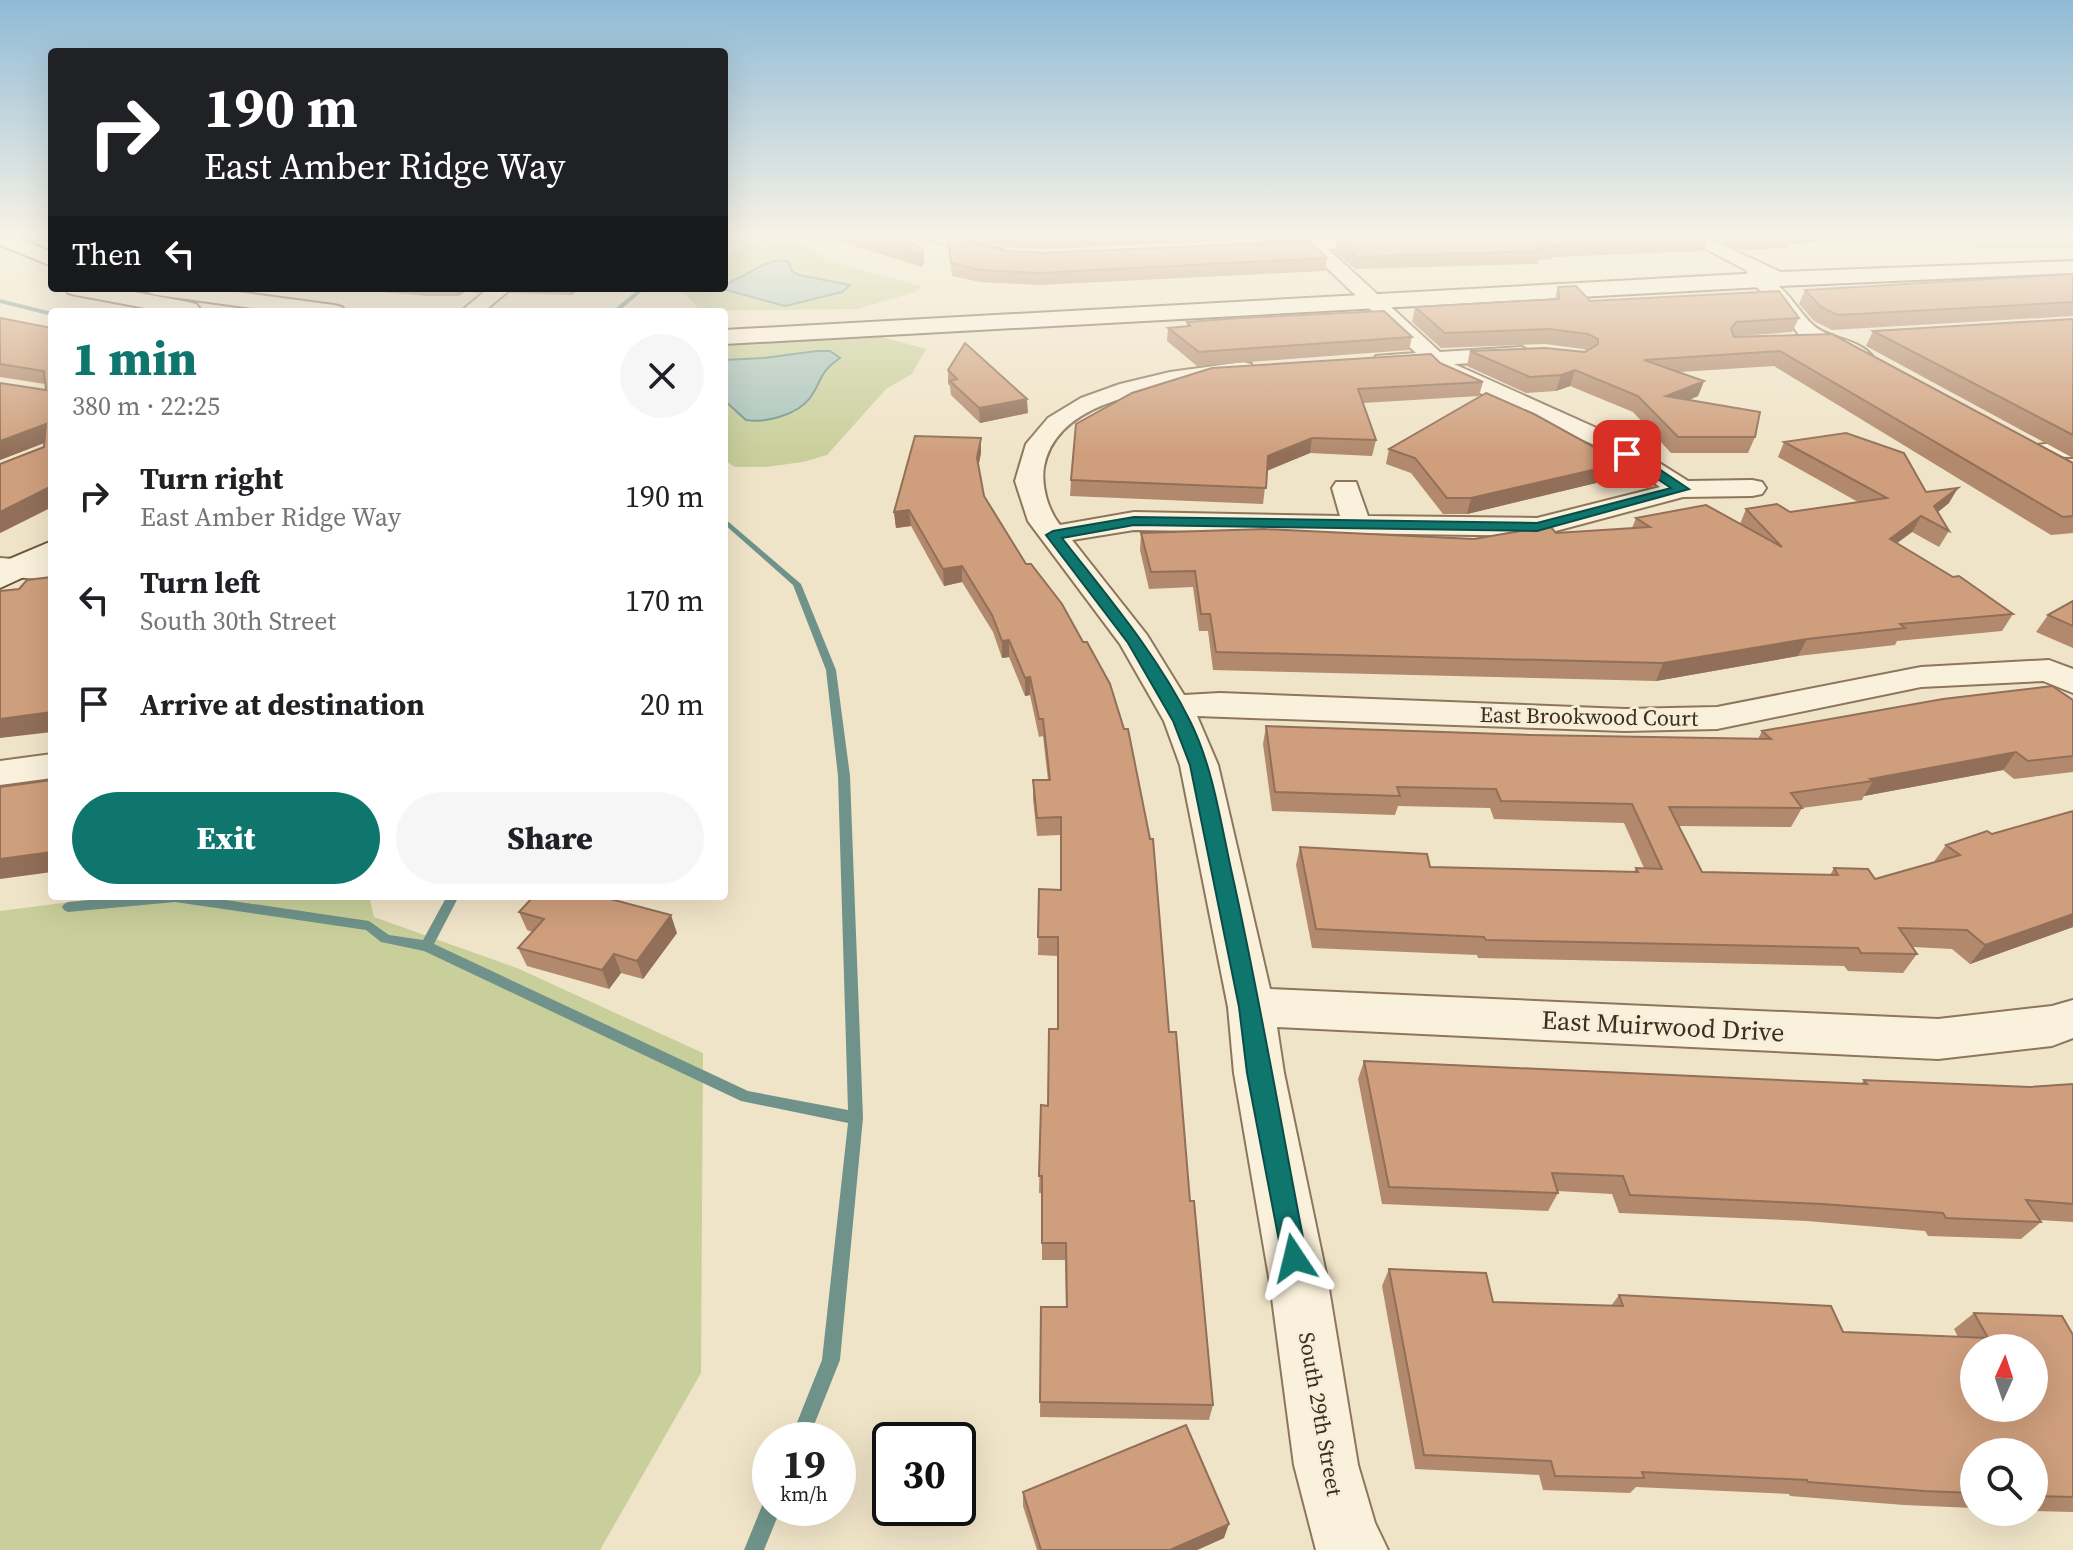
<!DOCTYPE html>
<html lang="en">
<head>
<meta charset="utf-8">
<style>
  :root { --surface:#fff; --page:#f6f6f6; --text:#202124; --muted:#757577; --accent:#0f766e }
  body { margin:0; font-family:"Source Serif 4",serif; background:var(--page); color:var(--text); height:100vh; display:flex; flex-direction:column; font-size:30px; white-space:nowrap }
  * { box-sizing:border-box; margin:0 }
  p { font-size:26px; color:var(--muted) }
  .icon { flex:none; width:44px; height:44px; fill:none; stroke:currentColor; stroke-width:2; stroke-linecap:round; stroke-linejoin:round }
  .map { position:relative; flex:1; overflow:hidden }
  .side { position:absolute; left:48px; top:308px; width:680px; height:592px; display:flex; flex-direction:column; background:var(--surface); border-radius:8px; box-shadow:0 8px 32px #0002 }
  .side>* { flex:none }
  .banner { position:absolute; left:48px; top:48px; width:680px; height:244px; border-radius:8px; box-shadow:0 8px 32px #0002; background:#202124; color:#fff; overflow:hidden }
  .needle { width:52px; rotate:3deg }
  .buttons { position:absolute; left:1960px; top:1334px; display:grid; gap:16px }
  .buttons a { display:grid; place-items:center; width:88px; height:88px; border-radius:50%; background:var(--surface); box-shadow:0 8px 32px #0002; font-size:40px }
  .speed { position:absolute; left:752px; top:1422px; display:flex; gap:16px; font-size:40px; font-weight:700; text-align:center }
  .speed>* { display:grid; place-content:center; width:104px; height:104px; border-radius:50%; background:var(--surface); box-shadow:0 8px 32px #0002; line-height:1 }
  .speed small { font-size:20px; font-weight:400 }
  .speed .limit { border:4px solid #111; border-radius:12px; background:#fff; color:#111 }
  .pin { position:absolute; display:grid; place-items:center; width:68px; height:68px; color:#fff; margin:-34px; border-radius:16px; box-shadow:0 4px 12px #0006 }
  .me { position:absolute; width:88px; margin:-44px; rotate:350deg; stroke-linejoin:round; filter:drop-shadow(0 0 6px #0008) }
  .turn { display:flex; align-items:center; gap:28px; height:168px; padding:0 24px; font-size:36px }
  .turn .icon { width:104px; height:104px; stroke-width:2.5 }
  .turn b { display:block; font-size:56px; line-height:68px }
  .then { display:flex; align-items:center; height:76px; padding:0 24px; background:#0003; gap:16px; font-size:30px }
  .round { display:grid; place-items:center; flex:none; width:84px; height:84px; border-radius:42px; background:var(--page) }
  .summary { display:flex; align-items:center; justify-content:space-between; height:136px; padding:0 24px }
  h1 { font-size:48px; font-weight:800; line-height:60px; color:var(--accent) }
  .button { display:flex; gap:16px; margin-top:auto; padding:16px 24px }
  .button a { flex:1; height:92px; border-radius:48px; background:var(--accent); color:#fff; font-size:32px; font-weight:800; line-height:92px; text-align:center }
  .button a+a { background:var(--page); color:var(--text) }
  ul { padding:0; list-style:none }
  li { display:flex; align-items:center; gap:24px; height:104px; padding:0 24px }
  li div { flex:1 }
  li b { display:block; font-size:30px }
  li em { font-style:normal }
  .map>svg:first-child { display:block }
  .green { fill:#c9cf9b }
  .water { fill:#a9c4bc; stroke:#6f938a; stroke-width:2 }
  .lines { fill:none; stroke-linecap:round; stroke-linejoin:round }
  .stream { fill:#6f938a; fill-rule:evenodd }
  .street-casing { stroke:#8d765c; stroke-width:4 }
  .secondary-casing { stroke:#6f573f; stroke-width:4 }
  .street { fill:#faf1dc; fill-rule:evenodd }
  .secondary { fill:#faf1dc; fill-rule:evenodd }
  .wall { fill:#b2896c }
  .shaded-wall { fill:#916f58 }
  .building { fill:#cf9f7d; stroke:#916f58; stroke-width:2; fill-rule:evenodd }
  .route { fill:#0f766e; stroke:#0a4d48; stroke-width:2 }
  .labels { text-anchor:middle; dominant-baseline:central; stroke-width:6; stroke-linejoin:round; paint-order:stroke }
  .street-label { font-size:22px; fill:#3d2e20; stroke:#f7eed8 }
  .near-street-label { font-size:26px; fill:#3d2e20; stroke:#f7eed8 }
</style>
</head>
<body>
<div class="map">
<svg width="2073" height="1550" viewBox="0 0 2073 1550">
  <rect width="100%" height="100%" fill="#f0e4c8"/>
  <!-- green -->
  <path class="green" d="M755,236H798L825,260L921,286L918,291L858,309L702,311L679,289L724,288V258Z
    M1957,236H2073V248L1980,249L1950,239Z
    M875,335L926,349L912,374L886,389L827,455L803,462L766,467H735L724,460V342Z
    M117,896H369L374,917L517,968L703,1053L701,1373L600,1550H0V911Z"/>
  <!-- water -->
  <path class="water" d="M780,260L789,262L792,271L799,275L850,285L842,292L785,306L719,288L765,264Z
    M817,351H830L840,358C818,373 823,380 810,398C797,415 766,423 746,420L724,400V360L764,358Z"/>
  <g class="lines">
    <!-- stream -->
    <path class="stream" d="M640,288H646L618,312H611Z
      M0,299L52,312V316L0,303Z
      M724,518L801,584L836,670L850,776L863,1118L840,1360L808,1440H790L822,1360L848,1123L741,1101L424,951L381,942L366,930L175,902L68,912L64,910L62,907L64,904L68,902L137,896H199L369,921L389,935L423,940L447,896H459L434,944L748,1091L848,1110L838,776L826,670L793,585L724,524Z
      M770,1499V1508H781L764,1550H744L764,1501Z"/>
    <!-- street casing -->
    <g class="street-casing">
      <path id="street" d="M926,236H953L1003,250L1006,254L997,259L929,240Z
        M1388,236H1498L1489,241L1328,249L1440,352L1522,347L1533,354L1522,361L1454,364L1621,439L1688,481L1752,480L1762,482L1766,488L1762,494L1752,496L1683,497L1537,536L1134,530L1072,540L1147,635L1184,695L1220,693L1625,709L1717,707L1921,667L2049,660L2073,669V693L2043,681L1921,687L1717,729L1625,731L1197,716L1218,765L1270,989L1938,1019L2052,1006L2073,1000V1038L2052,1046L1938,1059L1277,1027L1284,1073L1328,1283L1358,1465L1375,1523L1388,1550H1316L1294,1465L1270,1283L1234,1073L1228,1007L1180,765L1164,721L1120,644L1028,521L1015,481L1026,444L1048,418L1081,398L1120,384L1170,372L1243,362L1251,364L1254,369L1251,374C1190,389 1059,387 1044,467C1041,486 1048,510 1060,525L1134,512L1340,516L1332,488L1336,482H1356L1368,516L1537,518L1660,487L1603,449L1438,374L1429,365L1376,366L1373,361L1376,356L1416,353L1308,250L1262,252L1253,247L1262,242Z
        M1681,236H1703L1785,274L1788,278L1785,282L1775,283C1791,295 1799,312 1813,325C1827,339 1859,338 1873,357L1862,364L1800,336L1773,300L1752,284L1746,270Z
        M489,288H512L483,312H460Z
        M2073,441V457L2027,456L2023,451L2027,446Z
        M0,558L52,562V580L0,576Z
        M52,754V778L0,785V761Z"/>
    </g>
    <!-- secondary casing -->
    <g class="secondary-casing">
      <path id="secondary" d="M0,236H12L52,252V266L0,245Z
        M2073,261V273L1780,286L724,344V330L1780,272Z
        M65,288H113L188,302L196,304L200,309L198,312H167L76,295L68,293Z
        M146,288H208L334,305L342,307L346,312H282L157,295L149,293Z
        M52,541V564L0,588V563Z"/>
    </g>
    <!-- street -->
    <use href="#street" class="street"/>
    <!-- secondary -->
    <use href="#secondary" class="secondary"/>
  </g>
  <!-- wall -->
  <path class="wall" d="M823,236H903L923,250L924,262L922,267Z
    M948,236L1005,251L1043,253L1327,258L1325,271L1039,285L980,282L952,276Z
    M958,236H1329L1043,249L1006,247Z
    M1709,236H1878L1788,244L1787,248L1740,250Z
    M1708,239L1704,251L1552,257L1551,259L1539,260L1538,264L1355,269L1335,252L1337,240Z
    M2073,274V316L1832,330L1814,321L1799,304L1805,290Z
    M1558,287L1590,301L1799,318L1792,332L1738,336L1832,334L2073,463V533L2051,535L1774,366L1680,372L1704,381L1698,396L1689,400L1755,437L1748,453H1671L1633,412L1570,386L1556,391L1526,393L1467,366L1470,351H1587L1583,349L1545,344L1441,348L1412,322L1415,307L1555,299Z
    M338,288H485L479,293L465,292L458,296H426Z
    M509,288H580L572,295L510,293Z
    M0,318L52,328V507L0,533L44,447V443L0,460V383L46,390L45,384L0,377Z
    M2073,319V458L1866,346L1873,331Z
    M1187,322L1412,337L1409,350L1197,366L1167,341L1168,328L1187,326Z
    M1440,363L1483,382L1479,396L1363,403L1376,440L1372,456L1310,453L1267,471L1263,504L1070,496L1071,480Z
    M948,370L1028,413L980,423L951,395L950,386L948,384Z
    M1784,442L1926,492L1949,503L1938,512L1949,531L1939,547L1912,532L1897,543L2013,614L2002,631L1897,641L1895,645L1798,656L1656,681L1213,670L1208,631H1199L1193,587L1149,589L1140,550L1141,533L1474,539L1632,528L1636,518L1740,524L1746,509L1790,512L1858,502L1778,457Z
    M1389,449L1623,463L1617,478L1467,514H1443L1411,473L1386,464Z
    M981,453L978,467L984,496L1169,1032L1213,1405L1209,1420L1040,1417L1041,1307H1066L1065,1260H1042V1193H1039L1041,1105L1048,1106L1058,1029V956L1038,955L1039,889L1060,890V835L1037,836L1033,799V780H1048L1043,736L1039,737L1030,695L1025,696L1009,657L1002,658L993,632L962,582L944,586L911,526L896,528L894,512Z
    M2073,601V648L2036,632L2048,615Z
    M2073,700V772L2014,779L2003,770L1864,796L1862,800L1802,808L1791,827L1679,826L1702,872L1830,875L1834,868L1875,879L1933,863L1946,845L1992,834L2073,811V927L1970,964L1952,949L1913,947L1917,954L1903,973L1848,971L1844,966L1478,958L1477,955L1312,948L1296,865L1300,847L1430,867L1634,872L1636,868H1644L1624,823L1494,819L1490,808L1398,806L1395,815L1272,811L1263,744L1266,726L1530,735L1758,739L1762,731Z
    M519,912L677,933L643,979L621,973L609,989L527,966L518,948L532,932L527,930Z
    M1364,1061L1861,1084L1864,1080L2030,1087L2073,1084V1222L2039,1220L2041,1222L2021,1239L1928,1236L1925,1231L1807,1221L1619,1213L1612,1194L1557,1191L1558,1193L1548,1211L1382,1204L1358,1079Z
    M1389,1269L1493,1302L1611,1306L1619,1295L1843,1332L1958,1337L1954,1329L1974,1313L2073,1335V1512L2034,1511V1452H1974V1508L1904,1505L1790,1496L1789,1494L1636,1487L1630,1493L1543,1490L1539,1475L1415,1469L1382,1286Z
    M1023,1492L1224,1538L1197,1550H1037L1023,1506Z"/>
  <!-- shaded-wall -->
  <path class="shaded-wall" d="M1784,236H1878L1788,244L1791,236Z
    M923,250L924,262L922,267L921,254Z
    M455,288H463L465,292L458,296Z
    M571,288H580L572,295Z
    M1575,370L1570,386L1556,391L1561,375Z
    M1704,381L1698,396L1660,412L1666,396Z
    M1027,399L1028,413L980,423L979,408Z
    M46,424L52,440L0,460V441Z
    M981,438V453L977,473V458Z
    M1312,438L1310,453L1266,471L1268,456Z
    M1623,463L1617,478L1467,514L1471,498Z
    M52,486V507L0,533V512Z
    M1958,488L1949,503L1928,520L1934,506Z
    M909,510L911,526L896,528L894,512Z
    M1921,516L1912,532L1881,555L1890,539Z
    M962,566V582L944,586L943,569Z
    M1807,639L1798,656L1656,681L1663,663Z
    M1009,640V657L1002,658V641Z
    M1030,677V695L1025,696V678Z
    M52,712V732L0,738V719Z
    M2016,752L2003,770L1864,796L1873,781L1870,779Z
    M52,852V872L0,879V859Z
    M2073,914V927L1970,964L1985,945Z
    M671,915L677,933L643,979L637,961Z
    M614,954L621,973L609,989L602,970Z
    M1229,1524L1224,1538L1197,1550H1170Z"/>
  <!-- building -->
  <path class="building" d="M860,236H903L923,250L921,254Z
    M948,236L1005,251L1043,253L1309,241L1327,258L1039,273L980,270L951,263Z
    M1014,236H1077L1043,237Z
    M1423,236H1701L1708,239L1550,245L1554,247L1538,248L1541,251L1357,257L1337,240Z
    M1739,236H1791L1744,238Z
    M2073,274V302L1838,315L1821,307L1805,290Z
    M1576,286L1590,301L1779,291L1799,318L1736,322L1731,329L1734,337L1832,334L2073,463V516L2063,517L1780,351L1644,360L1704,381L1666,396L1760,412L1755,437H1678L1638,396L1575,370L1561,375L1530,377L1470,351L1545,348L1585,352L1598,344V339L1588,334L1549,329L1445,333L1415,307L1559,299L1558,287Z
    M1384,311L1412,337L1199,352L1168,328L1190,326L1187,322L1239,318Z
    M0,318L52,328V486L0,512V464L44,447L46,424L0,441V383L46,390L44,371L0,364Z
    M2073,319V435L1873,331Z
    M965,343L1027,399L979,408L950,381L957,379L948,370Z
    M1431,354L1440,363L1483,382L1358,389L1376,440L1312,438L1268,456L1266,488L1071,480L1076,424L1132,393L1212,368Z
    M1486,393L1534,414L1623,463L1471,498H1447L1415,458L1389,449Z
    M1846,433L1904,453L1926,492L1958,488L1934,506L1949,531L1921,516L1890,539L1953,577L1959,576L2013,614L1900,624L1905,628L1807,639L1663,663L1216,652L1210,614H1201L1195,571L1151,572L1141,533L1264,529L1474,539L1550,526L1556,533L1650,527L1636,518L1706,505L1782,547L1746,509L1777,504L1790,512L1887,498L1784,442Z
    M915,436L981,438L977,458L984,496L1026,564H1031L1062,604L1083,642H1087L1110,684L1124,729H1128L1150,839H1153L1169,1032H1176L1190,1201H1194L1213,1405L1040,1402L1041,1307H1067L1066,1243H1042V1176H1039L1041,1105L1048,1106L1049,1029H1058V937H1038L1039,889L1061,890V817L1037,818L1033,780H1050L1043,719H1039L1030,677L1025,678L1009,640L1002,641L992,615L962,566L943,569L909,510L894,512Z
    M52,577V712L0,719V591L19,589L27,580Z
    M2073,601V626L2048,615Z
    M2052,686L2073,700V756L2028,761L2016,752L1870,779L1873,781L1791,793L1802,808L1669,807L1702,872L1838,875L1834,868L1868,869L1875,879L1960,855L1946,845L1987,831L1992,834L2073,811V914L1985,945L1967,930L1899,928L1917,954L1861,953L1858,948L1486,940L1484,937L1316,929L1300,847L1427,854L1430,867L1638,872L1636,868L1662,869L1632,804L1501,801L1496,789L1397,787L1400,796L1275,792L1266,726L1530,735L1771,739L1762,731L1943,699Z
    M52,780V852L0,859V787Z
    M534,896H599L671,915L637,961L614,954L602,970L518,948L544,919L519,912Z
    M1364,1061L1867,1084L1864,1080L2030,1087L2073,1084V1204L2026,1200L2041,1222L1946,1218L1943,1213L1822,1204L1630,1195L1623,1176L1552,1173L1558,1193L1389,1187Z
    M1389,1269L1486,1273L1493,1302L1623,1306L1619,1295L1831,1306L1843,1332L1988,1338L1974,1313L2062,1316L2073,1335V1497L2034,1496V1452H1974V1493L1924,1491L1808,1482L1807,1480L1642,1472L1644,1478L1555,1476L1551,1461L1424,1455ZM1974,1348H2034V1408H1974Z
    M1186,1425L1229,1524L1170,1550H1041L1023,1492Z"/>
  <!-- sky -->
  <linearGradient id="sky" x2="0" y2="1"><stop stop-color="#8fbad6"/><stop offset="0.52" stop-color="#f8f3e6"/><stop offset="1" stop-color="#f8f3e6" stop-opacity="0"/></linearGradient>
  <rect width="2073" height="453" fill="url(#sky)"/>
  <!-- route -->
  <path class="route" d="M1623,451H1632L1689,489L1537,531L1134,525L1062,538C1107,596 1157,654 1190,721C1214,769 1221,826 1233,878C1261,1004 1282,1131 1307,1258L1304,1267L1294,1271L1284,1267L1247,1073L1239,1007L1190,765L1173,721L1128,643L1046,535L1053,531L1134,517L1537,523L1671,488L1623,456Z"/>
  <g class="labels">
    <!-- street labels -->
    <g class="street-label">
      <text transform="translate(1589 716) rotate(1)">East Brookwood Court</text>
      <text transform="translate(1321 1414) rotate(80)">South 29th Street</text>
    </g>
    <!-- near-street labels -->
    <g class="near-street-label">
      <text transform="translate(1663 1026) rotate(3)">East Muirwood Drive</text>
    </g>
  </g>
</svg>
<div class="buttons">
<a><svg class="needle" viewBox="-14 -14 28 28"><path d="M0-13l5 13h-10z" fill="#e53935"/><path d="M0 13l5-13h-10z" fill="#757577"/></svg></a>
<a><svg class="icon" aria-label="search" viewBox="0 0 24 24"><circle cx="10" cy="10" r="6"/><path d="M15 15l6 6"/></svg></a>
</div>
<div class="speed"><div>19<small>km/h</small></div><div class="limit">30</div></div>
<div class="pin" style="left:1627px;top:454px;background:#d93025"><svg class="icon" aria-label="arrive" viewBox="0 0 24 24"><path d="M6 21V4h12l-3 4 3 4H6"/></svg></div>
<svg class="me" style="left:1294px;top:1258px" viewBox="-20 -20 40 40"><path d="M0-17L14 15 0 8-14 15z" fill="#0f766e" stroke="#fff" stroke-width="4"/></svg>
<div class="banner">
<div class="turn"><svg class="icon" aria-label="right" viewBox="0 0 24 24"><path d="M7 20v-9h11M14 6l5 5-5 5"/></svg><div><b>190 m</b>East Amber Ridge Way</div></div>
<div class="then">Then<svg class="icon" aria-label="left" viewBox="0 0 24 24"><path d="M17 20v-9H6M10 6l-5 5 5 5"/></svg></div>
</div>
<section class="side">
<div class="summary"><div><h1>1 min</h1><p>380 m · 22:25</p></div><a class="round"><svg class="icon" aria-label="close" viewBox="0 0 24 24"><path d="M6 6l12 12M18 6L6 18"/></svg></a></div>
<ul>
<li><svg class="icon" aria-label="right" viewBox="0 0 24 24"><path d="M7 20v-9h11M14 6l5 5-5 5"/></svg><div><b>Turn right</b><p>East Amber Ridge Way</p></div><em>190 m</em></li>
<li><svg class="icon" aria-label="left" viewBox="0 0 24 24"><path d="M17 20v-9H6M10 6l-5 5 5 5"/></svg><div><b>Turn left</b><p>South 30th Street</p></div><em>170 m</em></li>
<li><svg class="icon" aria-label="arrive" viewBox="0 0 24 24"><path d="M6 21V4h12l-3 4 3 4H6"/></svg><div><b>Arrive at destination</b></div><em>20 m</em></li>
</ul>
<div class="button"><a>Exit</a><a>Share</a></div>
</section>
</div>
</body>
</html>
